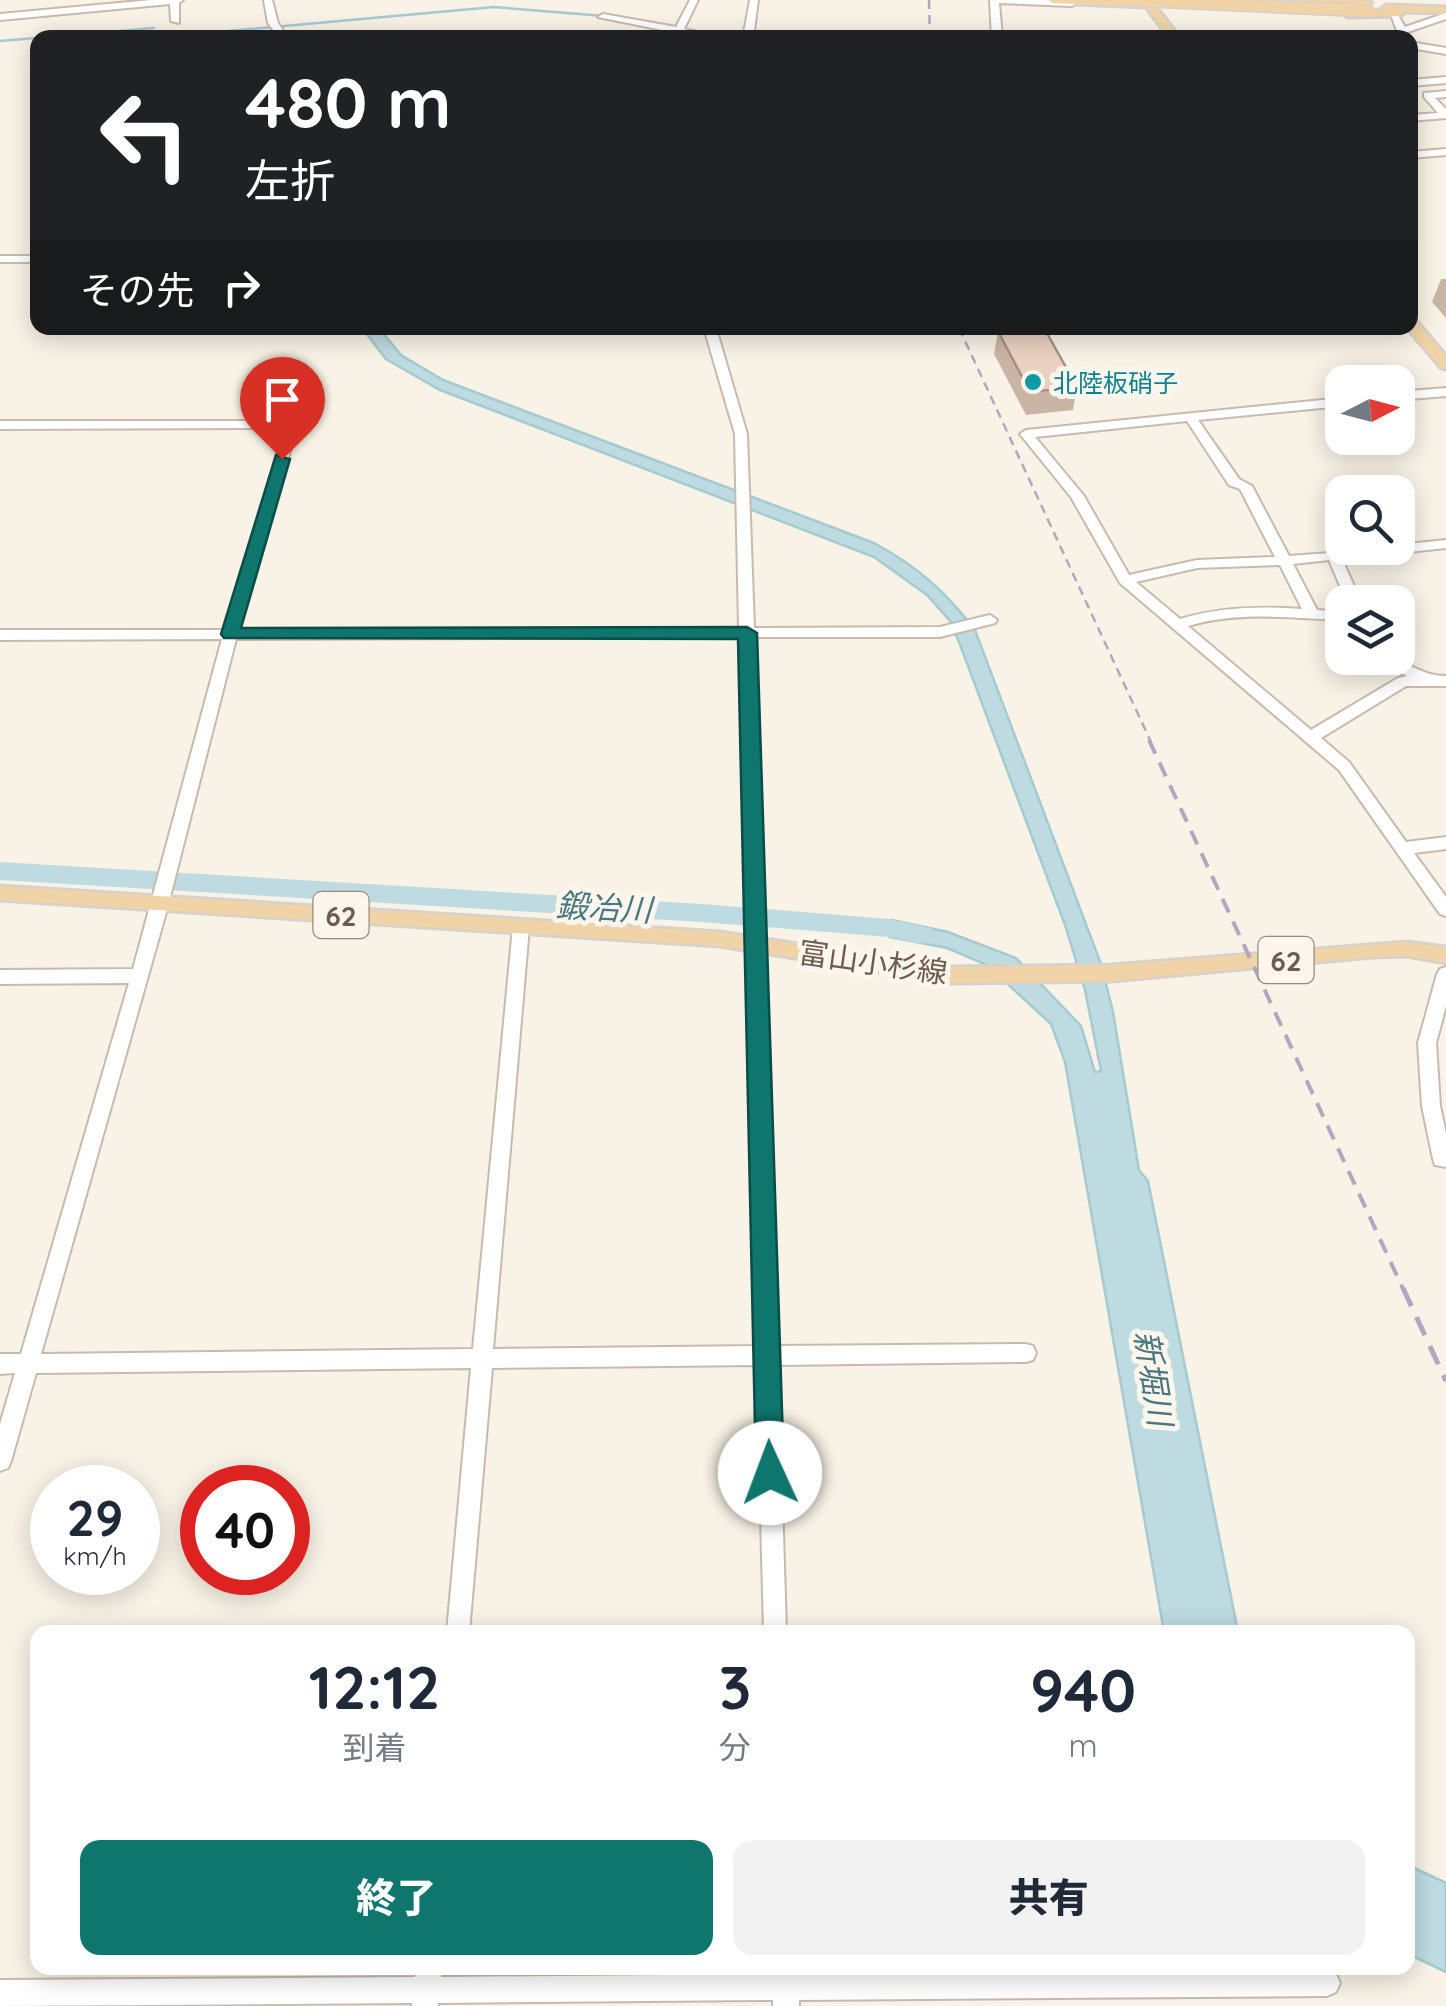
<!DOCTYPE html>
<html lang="ja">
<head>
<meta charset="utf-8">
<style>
  :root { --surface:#fff; --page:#f2f2f3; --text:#1f2937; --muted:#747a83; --accent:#0f766e }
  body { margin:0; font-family:Quicksand,"Noto Sans JP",sans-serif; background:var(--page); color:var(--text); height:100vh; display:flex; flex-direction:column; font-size:38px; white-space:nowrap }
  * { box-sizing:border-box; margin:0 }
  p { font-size:32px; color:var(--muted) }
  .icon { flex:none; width:55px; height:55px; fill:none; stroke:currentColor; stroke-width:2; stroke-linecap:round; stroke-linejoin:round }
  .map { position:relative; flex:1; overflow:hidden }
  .sheet { position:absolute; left:30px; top:1625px; width:1385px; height:350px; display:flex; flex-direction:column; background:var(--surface); border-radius:20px; box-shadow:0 5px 25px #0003 }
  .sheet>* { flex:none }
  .guide { position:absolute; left:30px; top:30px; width:1388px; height:305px; border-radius:20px; box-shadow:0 5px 25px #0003; background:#202124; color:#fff; overflow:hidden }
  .needle { width:65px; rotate:84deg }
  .controls { position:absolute; left:1325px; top:365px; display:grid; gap:20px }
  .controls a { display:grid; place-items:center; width:90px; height:90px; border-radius:20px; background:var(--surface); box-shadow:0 5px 25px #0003; font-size:50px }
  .speed { position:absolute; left:30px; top:1465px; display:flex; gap:20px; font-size:50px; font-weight:700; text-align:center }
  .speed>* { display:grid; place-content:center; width:130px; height:130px; border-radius:50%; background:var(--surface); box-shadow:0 5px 25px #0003; line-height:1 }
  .speed small { font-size:25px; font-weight:400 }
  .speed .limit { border:15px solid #d22; background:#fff; color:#111 }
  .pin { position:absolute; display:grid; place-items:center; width:85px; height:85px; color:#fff; margin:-102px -42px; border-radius:50% 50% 50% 0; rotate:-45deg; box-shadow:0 0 10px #0007 }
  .pin .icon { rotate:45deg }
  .me { position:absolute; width:110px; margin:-55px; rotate:358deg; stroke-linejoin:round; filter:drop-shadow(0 0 8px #0008) }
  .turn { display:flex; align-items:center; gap:35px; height:210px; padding:0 50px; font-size:45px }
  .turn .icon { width:130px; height:130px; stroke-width:2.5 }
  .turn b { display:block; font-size:70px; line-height:85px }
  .then { display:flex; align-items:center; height:95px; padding:0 50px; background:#0003; gap:20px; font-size:38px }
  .eta { display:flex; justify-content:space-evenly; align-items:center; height:170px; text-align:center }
  .eta b { font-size:60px; font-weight:800; line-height:70px }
  .primary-button { display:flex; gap:20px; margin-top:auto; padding:20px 50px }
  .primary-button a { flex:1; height:115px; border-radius:20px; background:var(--accent); color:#fff; font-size:40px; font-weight:800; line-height:115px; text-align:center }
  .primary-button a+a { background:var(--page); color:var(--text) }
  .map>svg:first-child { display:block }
  .water { fill:#bddbe0; stroke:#a5cad1; stroke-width:2.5 }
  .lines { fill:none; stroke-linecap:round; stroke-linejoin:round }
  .stream { stroke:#a5cad1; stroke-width:2.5 }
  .river { fill:#bddbe0; fill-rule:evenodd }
  .minor-casing { stroke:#c9baae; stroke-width:4 }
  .major-casing { stroke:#d7d1cd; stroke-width:5 }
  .minor { fill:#fff; fill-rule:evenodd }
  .major { fill:#f0d4a7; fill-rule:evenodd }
  .rail-far2 { stroke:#b4a6c1; stroke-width:2.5; stroke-dasharray:9 6; stroke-linecap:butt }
  .rail-far1 { stroke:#b4a6c1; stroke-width:4; stroke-dasharray:15 10; stroke-linecap:butt }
  .rail { stroke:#b4a6c1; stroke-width:5; stroke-dasharray:20 12; stroke-linecap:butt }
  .major-bridge-casing { stroke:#d7d1cd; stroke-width:14; stroke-linecap:butt }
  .major-bridge { stroke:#f0d4a7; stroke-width:11 }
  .wall { fill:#cab4a6 }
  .building { fill:#ebd1c1; stroke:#a49287; stroke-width:2.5 }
  .route { fill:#0f766e; stroke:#0a4d48; stroke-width:2.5 }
  .culture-dot { fill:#0f9aa8; stroke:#fcf6ec; stroke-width:4 }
  .labels { text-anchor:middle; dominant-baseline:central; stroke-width:10; stroke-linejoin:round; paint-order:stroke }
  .far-culture-label { font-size:25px; fill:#0d838f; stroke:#fcf6ec; text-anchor:start }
  .shield { fill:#fcf6ec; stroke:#99897d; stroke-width:2.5 }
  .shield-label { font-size:28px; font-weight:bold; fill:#6f5a4e }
  .street-label { font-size:30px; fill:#6f5a4e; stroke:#fcf6ec }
  .water-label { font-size:32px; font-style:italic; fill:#4b7780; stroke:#fcf6ec }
</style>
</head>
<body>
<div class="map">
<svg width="1446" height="2006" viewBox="0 0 1446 2006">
  <rect width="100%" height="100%" fill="#f9f2e6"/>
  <!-- water -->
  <path class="water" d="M362,328H379L401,355L443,380L874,543C917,566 946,592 975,630L1101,964L1113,1012L1139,1170L1148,1181L1238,1632H1164L1065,1062L1051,1024L987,965L947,948L890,937L892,920L948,932L1016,958L1081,1026L1095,1072L1101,1071L1085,990L1065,925L959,642L950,621L927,595L874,557L440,390L386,359Z
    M1408,1865L1446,1883V1972L1408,1954Z"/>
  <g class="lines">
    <!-- stream -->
    <path class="stream" d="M682,29L738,38
      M195,34L494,7L604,16
      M1187,34L1350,33L1378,38
      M0,41L154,28"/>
    <!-- river -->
    <path class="river" d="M0,862L702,904L889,919L931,928L934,935L931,942L922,944L889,937L702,922L0,880Z"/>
    <!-- minor casing -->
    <g class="minor-casing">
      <path id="minor" d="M151,0H183L179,3V23L171,21L170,4L0,20V14Z
        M264,0H272L278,23L288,38H279L268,23Z
        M690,0H698L684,29L724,38H702L598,17L603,14L676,27Z
        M750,0H758L753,38H743Z
        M990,0H1064L1076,3L1072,6L999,3L1002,38H992Z
        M1390,12H1396L1405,27L1446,13V19L1402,34L1397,31Z
        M1165,35H1368L1372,38H1161Z
        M1410,42L1446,48V54L1410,48Z
        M1446,77V83L1410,86V80Z
        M1446,91V97L1435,98L1446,109V118L1410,121V115L1438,113L1424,97V93Z
        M1446,149V155L1410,158V152Z
        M0,256H38V262H0Z
        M704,328H716L747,434L754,628L940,627L990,615L997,620L995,623L940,637H754L777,1346L1026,1344L1033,1346L1036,1353L1033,1360L1026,1362L778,1365L786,1632H764L757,1365L492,1368L469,1632H447L471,1368L36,1373L11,1461L8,1468L0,1471V1424L15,1373L0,1374V1354H21L129,983L0,984V970L133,969L222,639L0,640V630H224L285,428L0,429V421H296L298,424L238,630L739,628L735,434ZM740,637L757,1346L493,1349L529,927L521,921L513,927L473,1349L41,1354L167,909L236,639Z
        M1446,388V396L1398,400V392Z
        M1342,398V406L1198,420L1239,479L1252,486L1289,556L1398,548V545L1446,540V548L1342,559L1361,602H1347L1329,560L1293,564L1317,610L1342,612V620C1291,618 1239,611 1188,626L1311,730L1398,678L1407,676L1379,661L1377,658C1408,658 1418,676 1446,676V686H1406L1321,738L1349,762L1406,842L1446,837V849L1414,853L1446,897V916L1440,914L1339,770L1120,583L1071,497L1020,434L1026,430ZM1187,421L1229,485L1240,489L1275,557L1197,560L1129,575L1084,496L1035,437ZM1280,565L1302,609C1260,606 1220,607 1180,619L1136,582L1197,568Z
        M1446,967V1006L1436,1043L1440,1106L1446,1133V1167L1435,1165L1433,1159L1422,1106L1418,1043L1437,974L1440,969Z
        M416,1968H442L441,1977L772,1974V1968H798V1974L1327,1970L1336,1974L1340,1983L1336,1992L1327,1996L799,2000V2006H773V2000L438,2003V2006H412V2003L0,2006V1980L415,1977Z"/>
    </g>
    <!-- major casing -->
    <g class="major-casing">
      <path id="major" d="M1048,0H1151L1180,38H1169L1146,7L1053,3Z
        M1289,0H1367L1372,3L1367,6L1294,3Z
        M1387,5L1446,7V13L1405,12L1401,16L1348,17L1343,14L1348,11L1384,10L1382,8Z
        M1410,318L1415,319L1446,356V369L1441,368L1407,328Z
        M0,886L720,932L949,967L1112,965L1407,942L1446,947V963L1407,956L1372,957L1112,981L949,983L720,946L0,900Z"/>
    </g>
    <!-- minor -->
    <use href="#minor" class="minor"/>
    <!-- major -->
    <use href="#major" class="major"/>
    <!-- rail-far2 -->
    <path class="rail-far2" d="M929,0L930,38
      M959,328L1151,742"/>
    <!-- rail-far1 -->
    <path class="rail-far1" d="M1149,740L1404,1291"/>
    <!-- rail -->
    <path class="rail" d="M1403,1288L1446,1381"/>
    <!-- major-bridge casing -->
    <g class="major-bridge-casing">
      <path id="major-bridge" d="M1125,0L1370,11"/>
    </g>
    <!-- major-bridge -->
    <use href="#major-bridge" class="major-bridge"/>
  </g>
  <!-- wall -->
  <path class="wall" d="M1441,279H1446V318L1432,302Z
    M998,331L1077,387L1073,410L1026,415L994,354Z"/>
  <!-- building -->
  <path class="building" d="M1036,328H1044L1077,387L1030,392L998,331Z"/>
  <!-- route -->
  <path class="route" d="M276,455L290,459L241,628L747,627L757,633L784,1473L780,1483L770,1487L760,1483L756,1473L738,639L224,638L221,634Z"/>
  <!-- markers -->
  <circle class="culture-dot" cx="1033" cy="382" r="10"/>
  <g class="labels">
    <!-- far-culture labels -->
    <g class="far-culture-label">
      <text x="1053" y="382">北陸板硝子</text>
    </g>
    <!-- shield labels -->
    <g class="shield">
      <rect x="313.5" y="892" width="55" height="46" rx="8"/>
      <rect x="1258.5" y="937" width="55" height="46" rx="8"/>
    </g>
    <g class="shield-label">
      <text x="341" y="915">62</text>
      <text x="1286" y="960">62</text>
    </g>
    <!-- street labels -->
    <g class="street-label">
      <text transform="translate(873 962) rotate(8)">富山小杉線</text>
    </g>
    <!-- water labels -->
    <g class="water-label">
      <text transform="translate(604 907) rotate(3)">鍛冶川</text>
      <text transform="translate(1154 1378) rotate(81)">新堀川</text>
    </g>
  </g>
</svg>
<div class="controls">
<a><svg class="needle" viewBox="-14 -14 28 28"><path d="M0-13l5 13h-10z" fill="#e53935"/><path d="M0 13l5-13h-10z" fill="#747a83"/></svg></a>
<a><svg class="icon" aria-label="search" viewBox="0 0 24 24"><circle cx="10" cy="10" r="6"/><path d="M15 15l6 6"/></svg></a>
<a><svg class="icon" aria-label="layers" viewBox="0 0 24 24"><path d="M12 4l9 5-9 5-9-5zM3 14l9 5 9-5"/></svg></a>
</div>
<div class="speed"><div>29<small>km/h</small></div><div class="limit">40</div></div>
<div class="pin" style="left:282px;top:459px;background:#d93025"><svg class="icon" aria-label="arrive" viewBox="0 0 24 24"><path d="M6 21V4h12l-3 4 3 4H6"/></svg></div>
<svg class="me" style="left:770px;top:1473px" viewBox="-20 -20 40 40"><circle r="19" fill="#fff"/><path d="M0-13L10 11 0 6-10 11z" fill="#0f766e"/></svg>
<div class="guide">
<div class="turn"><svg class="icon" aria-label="left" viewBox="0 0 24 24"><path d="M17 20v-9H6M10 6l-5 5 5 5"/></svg><div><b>480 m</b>左折</div></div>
<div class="then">その先<svg class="icon" aria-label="right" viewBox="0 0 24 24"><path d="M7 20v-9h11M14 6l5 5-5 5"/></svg></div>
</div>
<section class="sheet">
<div class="eta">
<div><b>12:12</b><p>到着</p></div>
<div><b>3</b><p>分</p></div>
<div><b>940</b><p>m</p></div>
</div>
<div class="primary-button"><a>終了</a><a>共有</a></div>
</section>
</div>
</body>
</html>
